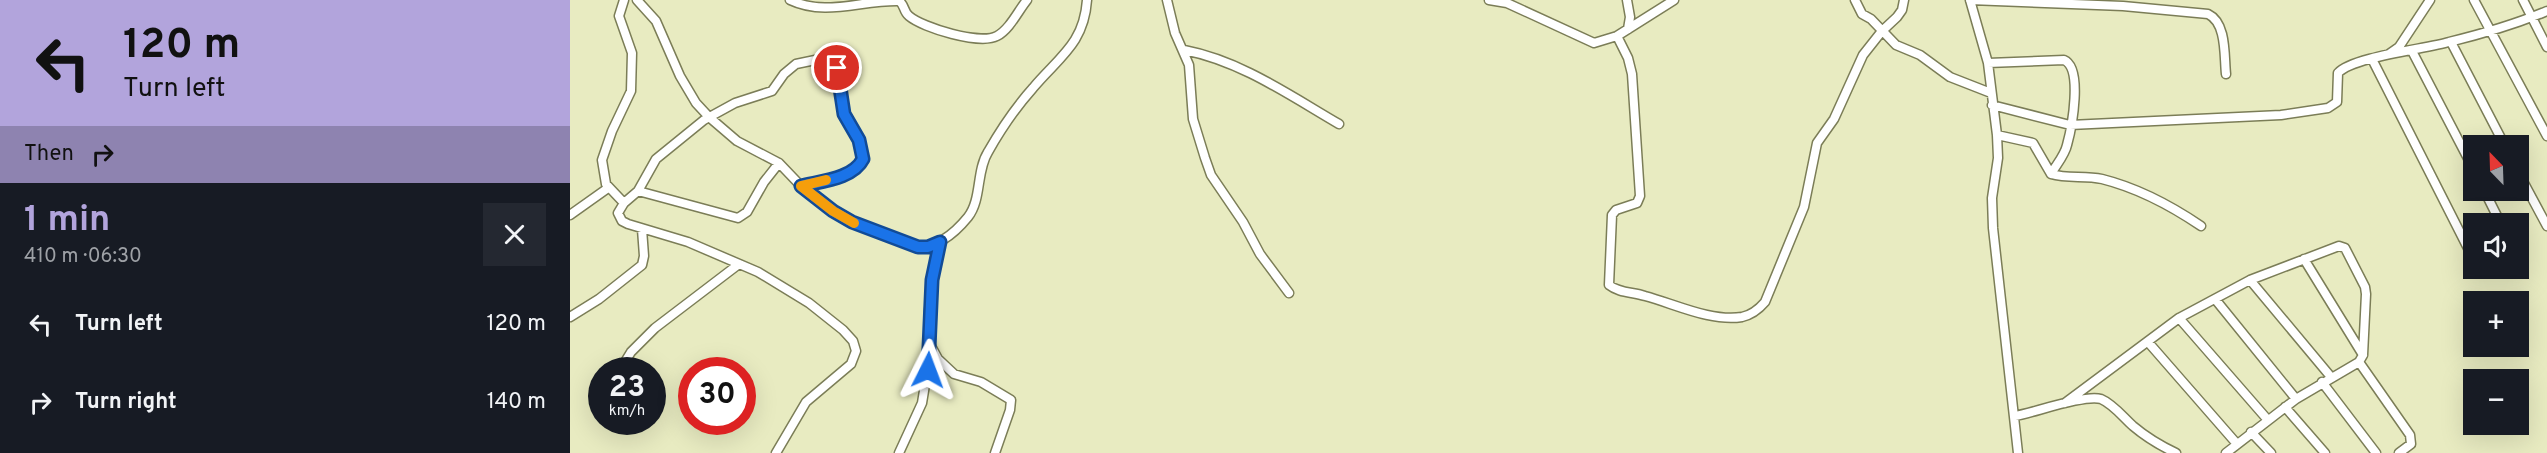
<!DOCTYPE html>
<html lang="en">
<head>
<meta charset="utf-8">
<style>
  :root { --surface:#171b24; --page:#242831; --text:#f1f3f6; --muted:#9ea1a6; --accent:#b2a4dc }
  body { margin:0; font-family:Overpass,sans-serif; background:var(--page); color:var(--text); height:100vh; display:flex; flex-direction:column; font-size:22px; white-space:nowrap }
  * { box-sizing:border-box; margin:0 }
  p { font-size:20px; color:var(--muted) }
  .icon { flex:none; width:33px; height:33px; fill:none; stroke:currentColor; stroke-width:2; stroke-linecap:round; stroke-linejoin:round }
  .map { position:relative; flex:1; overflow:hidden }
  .details { display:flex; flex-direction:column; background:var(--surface); width:570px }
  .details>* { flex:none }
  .hud { background:#b2a4dc; color:#111; overflow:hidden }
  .needle { width:39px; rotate:337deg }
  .controls { position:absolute; left:1893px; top:135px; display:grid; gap:12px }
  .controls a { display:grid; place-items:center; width:66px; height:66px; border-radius:0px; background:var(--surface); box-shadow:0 6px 24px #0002; font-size:30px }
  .speed { position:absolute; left:18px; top:357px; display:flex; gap:12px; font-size:30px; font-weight:700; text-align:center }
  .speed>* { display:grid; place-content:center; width:78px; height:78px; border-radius:50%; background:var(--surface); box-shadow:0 6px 24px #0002; line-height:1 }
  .speed small { font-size:15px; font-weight:400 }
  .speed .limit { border:9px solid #d22; background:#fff; color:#111 }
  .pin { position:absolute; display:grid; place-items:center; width:51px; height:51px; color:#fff; margin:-26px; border:3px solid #fff; border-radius:50%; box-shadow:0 2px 6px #0007 }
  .me { position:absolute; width:66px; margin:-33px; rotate:3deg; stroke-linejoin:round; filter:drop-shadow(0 0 4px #0008) }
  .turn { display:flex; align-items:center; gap:21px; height:126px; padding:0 24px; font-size:27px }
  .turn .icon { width:78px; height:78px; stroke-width:2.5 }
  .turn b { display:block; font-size:42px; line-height:51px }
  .then { display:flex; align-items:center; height:57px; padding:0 24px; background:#0003; gap:12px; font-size:22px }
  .round { display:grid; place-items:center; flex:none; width:63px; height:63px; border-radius:0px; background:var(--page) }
  .headline { display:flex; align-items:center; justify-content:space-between; height:102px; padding:0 24px }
  h1 { font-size:36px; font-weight:700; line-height:45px; color:var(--accent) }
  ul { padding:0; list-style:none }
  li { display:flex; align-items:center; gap:18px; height:78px; padding:0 24px }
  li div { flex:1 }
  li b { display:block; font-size:22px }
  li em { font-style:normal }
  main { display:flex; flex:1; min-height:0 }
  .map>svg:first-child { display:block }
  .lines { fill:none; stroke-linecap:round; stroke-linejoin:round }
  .minor-casing { stroke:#7b7d57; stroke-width:11 }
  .minor { stroke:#fff; stroke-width:8 }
  .route-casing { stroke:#114b97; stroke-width:15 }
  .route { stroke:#1a73e8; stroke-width:10 }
  .slow { stroke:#f59e0b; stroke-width:10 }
</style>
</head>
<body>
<main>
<section class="details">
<div class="hud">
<div class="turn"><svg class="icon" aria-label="left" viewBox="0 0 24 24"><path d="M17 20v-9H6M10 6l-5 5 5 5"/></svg><div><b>120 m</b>Turn left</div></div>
<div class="then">Then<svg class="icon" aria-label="right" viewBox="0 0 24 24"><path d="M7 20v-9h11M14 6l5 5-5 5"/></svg></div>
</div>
<div class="headline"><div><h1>1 min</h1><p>410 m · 06:30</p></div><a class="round"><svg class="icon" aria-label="close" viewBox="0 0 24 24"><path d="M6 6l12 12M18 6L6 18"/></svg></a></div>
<ul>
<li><svg class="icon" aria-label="left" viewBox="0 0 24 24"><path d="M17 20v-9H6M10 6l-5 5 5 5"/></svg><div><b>Turn left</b></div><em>120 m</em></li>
<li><svg class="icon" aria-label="right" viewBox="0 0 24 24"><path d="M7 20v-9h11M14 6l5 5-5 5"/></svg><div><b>Turn right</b></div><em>140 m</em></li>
</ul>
</section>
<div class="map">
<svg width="1977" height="453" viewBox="0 0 1977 453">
  <rect width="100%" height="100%" fill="#e8ebc1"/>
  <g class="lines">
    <!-- minor casing -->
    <g class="minor-casing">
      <path id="minor" d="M54,0L49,16L62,53L61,91L42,131L32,160L36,184L54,203
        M67,0L86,21L110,76L126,103L139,117L167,141L209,163L231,186L263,211L282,222L348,247C369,247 385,233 398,217C412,199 406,171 418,152C431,129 446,107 463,88C489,57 514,44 517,0
        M220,0C256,17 291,0 329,1C335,5 333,11 339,16C353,28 410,45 427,36C440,29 448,11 457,0
        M597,0L605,33L619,65L623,119L635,158L641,175L673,222L690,254L719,293
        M919,0L937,3L1024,43L1047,36L1104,0
        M1057,0L1060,17L1058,29
        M1285,0L1292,14L1301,19L1326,45L1350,55L1380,77L1421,93
        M1400,0L1418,63L1427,135L1428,158L1422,198L1423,228L1448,453
        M1400,0L1553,6L1638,14C1657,23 1654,56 1656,74
        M1904,0L1977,136
        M1953,0L1977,47
        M1047,36L1058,58L1062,74L1070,196L1067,203L1046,210L1042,215L1039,285C1049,293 1063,292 1075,296C1105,304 1141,322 1172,317C1181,315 1189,309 1195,302L1234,207L1247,143L1264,119L1293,55L1312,31L1327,17L1332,10L1334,0
        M1881,42L1935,146
        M614,50C671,61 719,95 769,124
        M1842,51L1904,170
        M1819,54L1829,47L1860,0
        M1802,59L1904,260
        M1418,63L1494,60C1513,68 1502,127 1497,145C1495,155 1486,165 1481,174
        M1422,105L1500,125L1711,115L1758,108L1767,102L1768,73C1782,57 1855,49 1879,42C1912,34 1946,24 1977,11
        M1427,135L1463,143L1481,174C1498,179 1515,175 1532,179C1568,188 1600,205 1631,226
        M1948,172L1977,226
        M1914,190L1931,224
        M68,191L168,218L177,212L194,182L209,163
        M0,215L38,188
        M1734,259L1793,355
        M1680,280L1761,377
        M1645,299L1726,399
        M0,317L29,299L72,265L74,256L72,229
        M1609,318L1697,419
        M1578,342L1667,444
        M361,346L368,359L384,374L411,382L441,400L440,410L425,453
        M1789,362L1840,435L1841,444L1829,453
        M50,370L61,352L85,328L169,264
        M1752,382L1806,453
        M1495,403L1609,318L1680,280L1769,246L1775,248L1795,287L1796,294L1793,355L1789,362L1726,399L1656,453
        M1715,407L1755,453
        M1445,416C1463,413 1515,394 1531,399C1543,404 1553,417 1563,426C1576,437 1591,446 1606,453
        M1681,432L1701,453
        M206,453L236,402L281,364L286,351L283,341L273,330L239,303L188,272L118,242L58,224L52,221L48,213L54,203L68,191L86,159L134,120L165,103L202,91L214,74L226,64L250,59L260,60C275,76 268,96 274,115C280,131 293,141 293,159C283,179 251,181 231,186
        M329,453L352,403L360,354L359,312L362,280L371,242"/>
    </g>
    <!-- minor -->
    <use href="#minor" class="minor"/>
  </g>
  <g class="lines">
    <!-- route casing -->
    <g class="route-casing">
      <path id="route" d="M267,68L274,114L289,140L293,159C283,179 251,181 231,186L263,211L282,222L348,247H358L370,242L362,280L358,370"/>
    </g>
    <!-- route -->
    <use href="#route" class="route"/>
    <!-- slow -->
    <path class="slow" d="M256,180L231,186L263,211L284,223"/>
  </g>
</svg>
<div class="controls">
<a><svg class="needle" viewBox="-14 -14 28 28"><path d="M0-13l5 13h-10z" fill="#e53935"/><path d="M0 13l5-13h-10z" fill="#9ea1a6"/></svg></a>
<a><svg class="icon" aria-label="sound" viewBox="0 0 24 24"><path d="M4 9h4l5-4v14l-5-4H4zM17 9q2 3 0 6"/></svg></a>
<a>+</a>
<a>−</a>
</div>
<div class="speed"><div>23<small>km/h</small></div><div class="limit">30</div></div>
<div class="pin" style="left:267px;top:68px;background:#d93025"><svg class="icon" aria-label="arrive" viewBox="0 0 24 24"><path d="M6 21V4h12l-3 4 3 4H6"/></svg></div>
<svg class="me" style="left:358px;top:370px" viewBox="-20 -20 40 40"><path d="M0-17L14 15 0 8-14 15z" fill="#1a73e8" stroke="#fff" stroke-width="4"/></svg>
</div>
</main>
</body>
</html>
